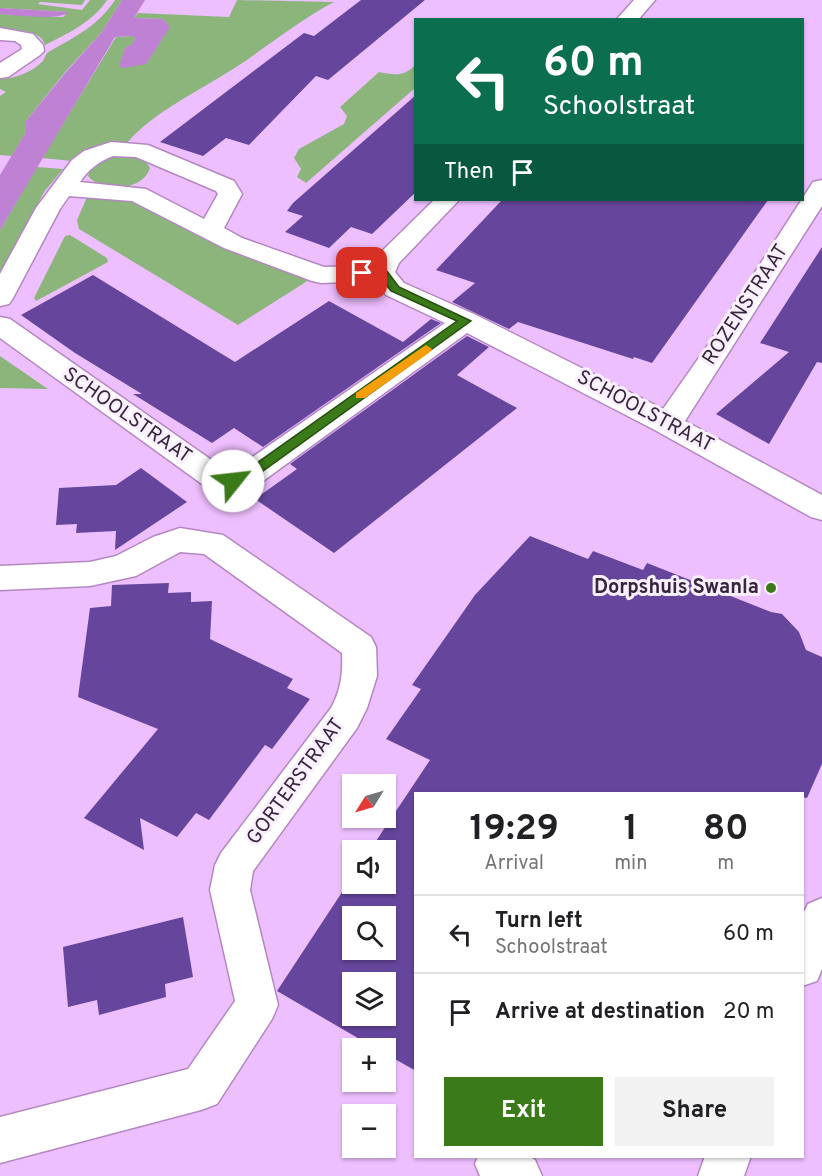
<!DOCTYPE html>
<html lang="en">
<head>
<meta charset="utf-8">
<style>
  :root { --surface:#fff; --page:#f2f2f2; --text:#202124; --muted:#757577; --line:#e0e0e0; --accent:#3a7a19 }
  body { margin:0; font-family:Overpass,sans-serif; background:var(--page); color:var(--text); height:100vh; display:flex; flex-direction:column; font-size:22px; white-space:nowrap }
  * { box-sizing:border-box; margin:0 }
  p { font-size:20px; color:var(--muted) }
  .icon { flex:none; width:33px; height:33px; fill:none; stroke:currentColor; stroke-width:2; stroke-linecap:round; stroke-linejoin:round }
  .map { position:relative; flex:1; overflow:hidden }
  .details { position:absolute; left:414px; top:792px; width:390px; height:366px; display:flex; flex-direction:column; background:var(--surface); border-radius:0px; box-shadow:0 2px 4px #0004 }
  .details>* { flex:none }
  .hud { position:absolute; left:414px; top:18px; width:390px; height:183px; border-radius:0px; box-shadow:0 2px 4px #0004; background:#0b6e4f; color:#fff; overflow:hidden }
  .needle { width:39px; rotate:233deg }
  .controls { position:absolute; left:342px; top:774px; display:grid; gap:12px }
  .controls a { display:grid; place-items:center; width:54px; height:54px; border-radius:0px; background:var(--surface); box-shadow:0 2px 4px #0004; font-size:30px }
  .pin { position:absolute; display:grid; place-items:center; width:51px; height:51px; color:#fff; margin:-26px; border-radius:12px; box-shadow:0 3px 9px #0006 }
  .me { position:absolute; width:66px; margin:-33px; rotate:61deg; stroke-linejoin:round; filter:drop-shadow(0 0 4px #0008) }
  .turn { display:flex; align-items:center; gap:21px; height:126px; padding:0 30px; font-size:27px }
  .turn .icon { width:78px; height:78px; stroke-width:2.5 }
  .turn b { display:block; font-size:42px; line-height:51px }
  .then { display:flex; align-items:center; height:57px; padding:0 30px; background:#0003; gap:12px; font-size:22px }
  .eta { display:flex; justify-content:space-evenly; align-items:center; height:102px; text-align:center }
  .eta b { font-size:36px; font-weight:700; line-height:42px }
  .cta { display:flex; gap:12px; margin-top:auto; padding:12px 30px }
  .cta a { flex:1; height:69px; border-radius:0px; background:var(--accent); color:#fff; font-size:24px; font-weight:700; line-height:69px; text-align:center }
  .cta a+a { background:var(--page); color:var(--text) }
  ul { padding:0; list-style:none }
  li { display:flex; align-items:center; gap:18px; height:78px; padding:0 30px; border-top:2px solid var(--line) }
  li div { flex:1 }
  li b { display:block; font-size:22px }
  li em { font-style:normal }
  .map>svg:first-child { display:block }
  .green { fill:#8cb57c }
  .water { fill:#bf81d4 }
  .building { fill:#65469c; fill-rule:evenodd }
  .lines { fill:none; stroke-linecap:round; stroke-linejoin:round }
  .minor-casing { stroke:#b487c3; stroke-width:3 }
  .minor { fill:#fff; fill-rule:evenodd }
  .route { fill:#3a7a19; stroke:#264f10; stroke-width:1.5 }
  .slow { fill:#f59e0b }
  .poi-dot { fill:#3a7a19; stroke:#faf0fd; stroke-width:2 }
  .labels { text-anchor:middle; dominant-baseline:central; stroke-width:6; stroke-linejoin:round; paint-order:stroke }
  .street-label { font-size:20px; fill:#38263e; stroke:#faf0fd }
  .poi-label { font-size:20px; font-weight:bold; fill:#38263e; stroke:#faf0fd; text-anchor:end }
</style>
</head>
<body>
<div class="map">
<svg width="822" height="1176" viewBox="0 0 822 1176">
  <rect width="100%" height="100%" fill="#eebfff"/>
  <!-- green -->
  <path class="green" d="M0,0H85L82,5L40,2L38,4L82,10L90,0H107C94,21 67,34 45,45C40,28 15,31 0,30V14L63,17L68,12L0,8Z
    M115,0H122L102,32L66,71L26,121V132L12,156L0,155V96L6,92L0,89V79C14,79 32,72 42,62C46,58 44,54 50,51C75,37 99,25 115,0Z
    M237,0L334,2C298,21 267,47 233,69C199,91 153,112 127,143L116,144L72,161L42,158L116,37L133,36L135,39L133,44L146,64L169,27L163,19L134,18L138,13L229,17Z
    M415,65V88L306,183L297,177L301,169L294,158L299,149L344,124L347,116L340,107L379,72C394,75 404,77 415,65Z
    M115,155C129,155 143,154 150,168C143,191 102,194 88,176L92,165Z
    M37,167L63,169L44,192L0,275V230Z
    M87,197L127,198L221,247L309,280L238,325L79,229L77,220Z
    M70,235L107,258L108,262L36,301L34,298L65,236Z
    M0,356L48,389L0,388Z"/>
  <!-- water -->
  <path class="water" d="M122,0H145L134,18L163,19L170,27L146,64L124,68L119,66L125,48L132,44L135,39L133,36L115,37L0,230V175L26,132V121L66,72L102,32Z
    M0,8L69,12C61,21 14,15 0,14Z"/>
  <!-- building -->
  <path class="building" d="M361,0H425L328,80L316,76L249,145L226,138L203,156L160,142L304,33L314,36Z
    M416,95V192L372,234L351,227L329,248L285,232L303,216L287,211L293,203Z
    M502,200H768L652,363L634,357L633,359L518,322L509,329L452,302L475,283L436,270Z
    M822,247V363L817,362L769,444L716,414L789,352L760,343Z
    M93,275L235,362L329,301L403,342L431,319L441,323L263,447L234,428L212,443L133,394H142L75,353L21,315Z
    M467,336L489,347L457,375L517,408L334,553L255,499L297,469L290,464Z
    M141,468L187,502L115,550L116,531L76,533L77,524L56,525L59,488L116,485Z
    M530,536L588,559L593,551L643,570L647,563L771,612L782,614L799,632L806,650L822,657V764L807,798L802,797V794H416V1071L386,1054V1048H375L277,991L352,877V884H386V850H370L430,760L386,739L421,689L412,685L475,595ZM352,916H386V950H352ZM352,982H386V1016H352Z
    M169,583L168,593L191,592V602L212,601L210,639L293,679L287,688L310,699L272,749L265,745L209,820L196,813L177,837L140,818L144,850L84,818L158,729L78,697L90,608L111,606L112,585Z
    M183,917L193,977L165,984L166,997L99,1015L97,1000L68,1007L63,947Z"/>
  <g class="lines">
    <!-- minor casing -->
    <g class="minor-casing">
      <path id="minor" d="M634,0H655L638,20H616Z
        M0,28L33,34L43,45L44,51L40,55L8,77L0,78V63L22,49L21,45L15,41L0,40Z
        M111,142L148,145L234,181L242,194L224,228L242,238L324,267L372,266L378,255L434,200H459L399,263L395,272L404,283L476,315L663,409L712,339L813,182L822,180V206L685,421L822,495V520L811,517L653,429L467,333L263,481L233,492L202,484L0,338V317L10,319L223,468L231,470L241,465L445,323L386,295L375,281L321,283L312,281L224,248L132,201L69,196L60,209L13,298L9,304L0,306V274L36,208L72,160L84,151ZM113,156L136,157L216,191L218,194L204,219L146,189L80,182C89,169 98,162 113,156Z
        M180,528L223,535L371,637L376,647L377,676L367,708L357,728L253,871L250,890L278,1005L272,1019L217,1104L201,1110L0,1163V1117L188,1069L235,1001L210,890L215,865L221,853L331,708C341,690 343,673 342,653L204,554L180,552L136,576L90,586L0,590V566L90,562L116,556L153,537Z
        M822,898V969L817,981L802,986V916L808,904Z
        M478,1156H529L535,1160L542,1176H480L475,1164Z
        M705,1156H751L744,1176H698Z"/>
    </g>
    <!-- minor -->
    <use href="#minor" class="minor"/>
  </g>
  <!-- route -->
  <path class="route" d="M382,269L386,270L399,287L471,321L256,476L238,484H229L227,481L247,470L457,321L391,291L379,276L362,277L357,273L362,270Z"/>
  <!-- slow -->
  <path class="slow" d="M426,345L432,349L430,352L365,398H356V393Z"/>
  <!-- markers -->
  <circle class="poi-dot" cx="771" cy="588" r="6"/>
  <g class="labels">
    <!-- street labels -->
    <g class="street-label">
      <text transform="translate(746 305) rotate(-57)">ROZENSTRAAT</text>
      <text transform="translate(645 412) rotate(28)">SCHOOLSTRAAT</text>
      <text transform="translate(127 416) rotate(35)">SCHOOLSTRAAT</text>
      <text transform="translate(296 782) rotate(-54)">GORTERSTRAAT</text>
    </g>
    <!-- poi labels -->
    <g class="poi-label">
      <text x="759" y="588">Dorpshuis Swanla</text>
    </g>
  </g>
</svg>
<div class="controls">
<a><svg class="needle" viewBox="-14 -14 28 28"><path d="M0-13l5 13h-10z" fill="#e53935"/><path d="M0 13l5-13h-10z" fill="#757577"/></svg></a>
<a><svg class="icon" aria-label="sound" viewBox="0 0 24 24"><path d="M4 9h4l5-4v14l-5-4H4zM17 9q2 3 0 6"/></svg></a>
<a><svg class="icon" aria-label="search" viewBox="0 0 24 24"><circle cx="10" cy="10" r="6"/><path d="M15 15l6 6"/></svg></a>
<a><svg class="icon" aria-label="layers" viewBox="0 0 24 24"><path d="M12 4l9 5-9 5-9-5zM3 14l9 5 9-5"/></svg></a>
<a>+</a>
<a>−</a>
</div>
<div class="pin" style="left:362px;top:273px;background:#d93025"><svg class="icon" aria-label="arrive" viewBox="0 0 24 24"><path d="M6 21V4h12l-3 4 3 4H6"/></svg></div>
<svg class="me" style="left:233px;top:481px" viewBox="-20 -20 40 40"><circle r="19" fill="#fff"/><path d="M0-13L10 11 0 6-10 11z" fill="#3a7a19"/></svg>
<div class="hud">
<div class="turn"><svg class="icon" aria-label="left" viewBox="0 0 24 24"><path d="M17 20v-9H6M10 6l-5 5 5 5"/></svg><div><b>60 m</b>Schoolstraat</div></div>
<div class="then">Then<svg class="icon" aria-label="arrive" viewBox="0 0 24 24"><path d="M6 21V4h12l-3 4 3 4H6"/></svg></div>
</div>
<section class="details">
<div class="eta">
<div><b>19:29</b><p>Arrival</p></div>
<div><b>1</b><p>min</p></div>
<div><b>80</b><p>m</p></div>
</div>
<ul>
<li><svg class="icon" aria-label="left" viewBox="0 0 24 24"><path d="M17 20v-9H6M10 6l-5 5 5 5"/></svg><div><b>Turn left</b><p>Schoolstraat</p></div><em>60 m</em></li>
<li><svg class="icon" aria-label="arrive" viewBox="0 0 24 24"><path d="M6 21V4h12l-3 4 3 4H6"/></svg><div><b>Arrive at destination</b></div><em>20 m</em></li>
</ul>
<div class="cta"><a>Exit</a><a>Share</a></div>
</section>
</div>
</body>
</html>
